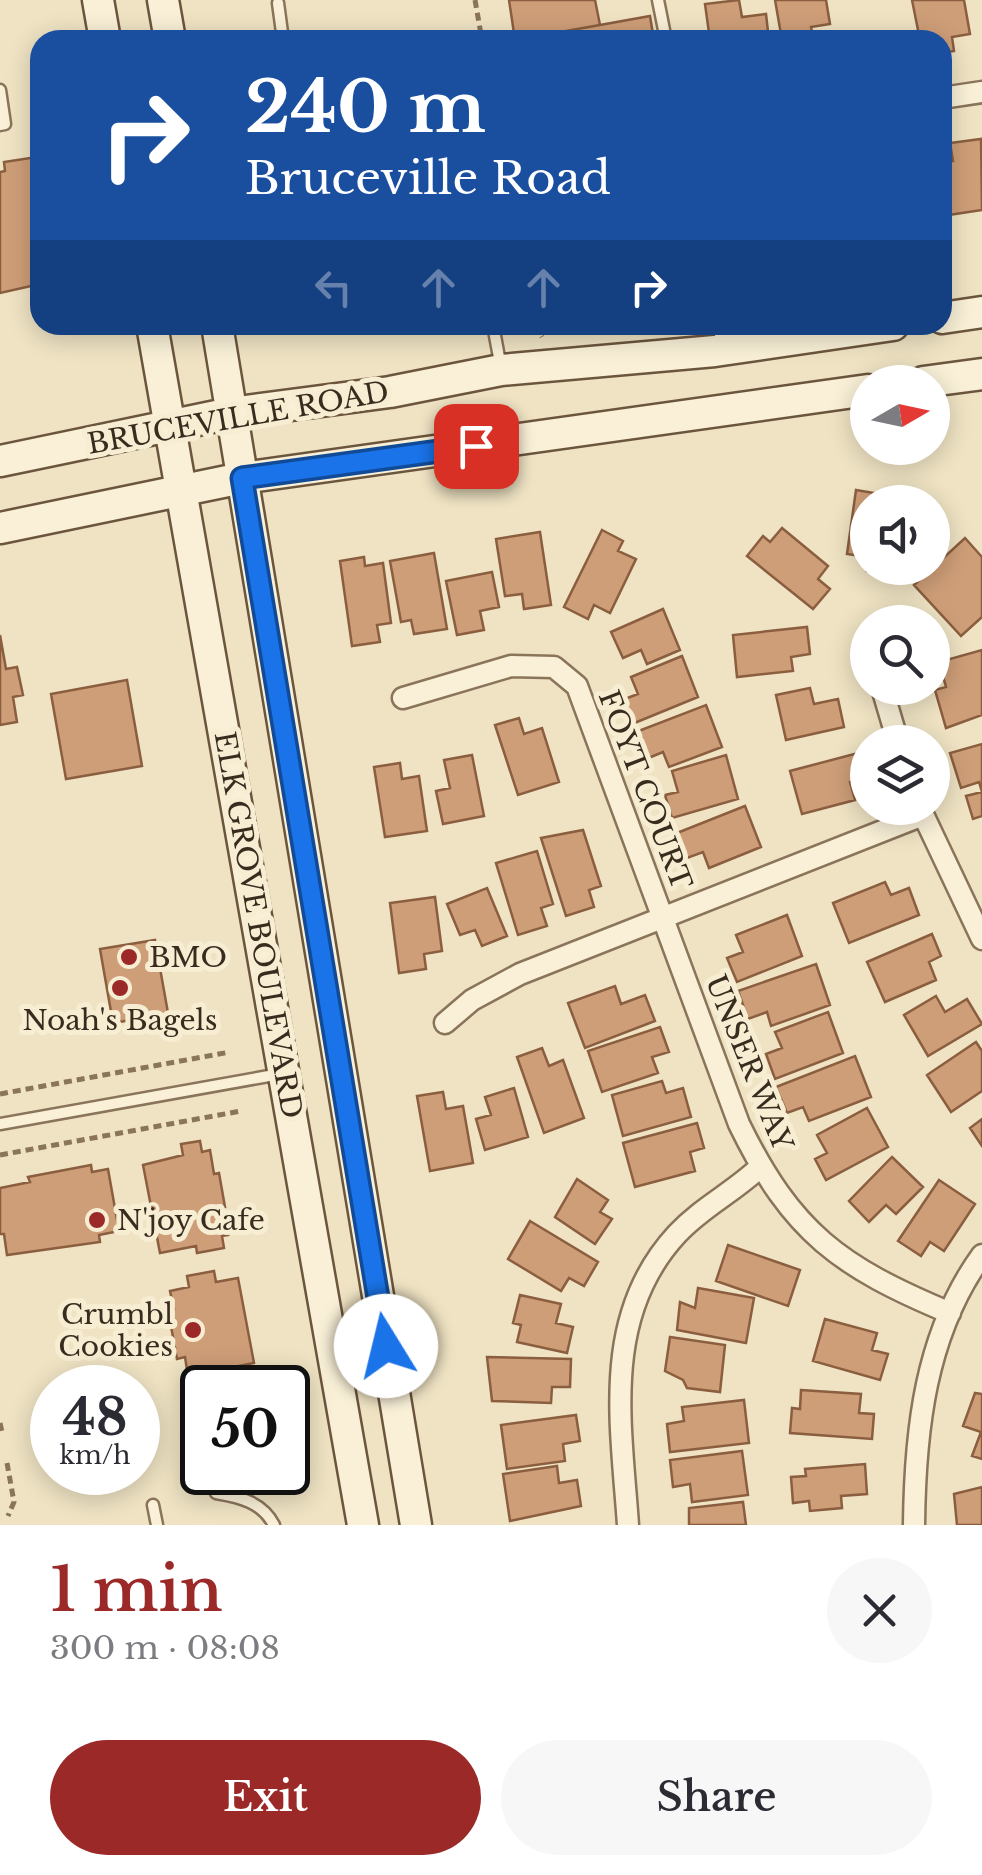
<!DOCTYPE html>
<html lang="en">
<head>
<meta charset="utf-8">
<style>
  :root { --surface:#fff; --page:#f7f7f7; --text:#2b2b33; --muted:#7c7c81; --accent:#9a2928 }
  body { margin:0; font-family:"Libre Baskerville",serif; background:var(--page); color:var(--text); height:100vh; display:flex; flex-direction:column; font-size:38px; white-space:nowrap }
  * { box-sizing:border-box; margin:0 }
  p { font-size:32px; color:var(--muted) }
  .icon { flex:none; width:55px; height:55px; fill:none; stroke:currentColor; stroke-width:2; stroke-linecap:round; stroke-linejoin:round }
  .map { position:relative; height:1525px; overflow:hidden }
  .drawer { display:flex; flex-direction:column; background:var(--surface); flex:1 }
  .drawer>* { flex:none }
  .hud { position:absolute; left:30px; top:30px; width:922px; height:305px; border-radius:30px; box-shadow:0 5px 25px #0003; background:#1a4fa0; color:#fff; overflow:hidden }
  .needle { width:65px; rotate:81deg }
  .fabs { position:absolute; left:850px; top:365px; display:grid; gap:20px }
  .fabs a { display:grid; place-items:center; width:100px; height:100px; border-radius:50%; background:var(--surface); box-shadow:0 5px 25px #0003; font-size:50px }
  .speed { position:absolute; left:30px; top:1365px; display:flex; gap:20px; font-size:50px; font-weight:700; text-align:center }
  .speed>* { display:grid; place-content:center; width:130px; height:130px; border-radius:50%; background:var(--surface); box-shadow:0 5px 25px #0003; line-height:1 }
  .speed small { font-size:25px; font-weight:400 }
  .speed .limit { border:5px solid #111; border-radius:15px; background:#fff; color:#111 }
  .pin { position:absolute; display:grid; place-items:center; width:85px; height:85px; color:#fff; margin:-42px; border-radius:20px; box-shadow:0 5px 15px #0006 }
  .me { position:absolute; width:110px; margin:-55px; rotate:351deg; stroke-linejoin:round; filter:drop-shadow(0 0 8px #0008) }
  .turn { display:flex; align-items:center; gap:35px; height:210px; padding:0 50px; font-size:45px }
  .turn .icon { width:130px; height:130px; stroke-width:2.5 }
  .turn b { display:block; font-size:70px; line-height:85px }
  .lanes { display:flex; align-items:center; height:95px; padding:0 50px; background:#0003; justify-content:center; gap:50px; direction:ltr }
  .lanes .off { opacity:.35 }
  .round { display:grid; place-items:center; flex:none; width:105px; height:105px; border-radius:52px; background:var(--page) }
  .overview { display:flex; align-items:center; justify-content:space-between; height:170px; padding:0 50px }
  h1 { font-size:60px; font-weight:600; line-height:75px; color:var(--accent) }
  .cta { display:flex; gap:20px; margin-top:auto; padding:20px 50px }
  .cta a { flex:1; height:115px; border-radius:60px; background:var(--accent); color:#fff; font-size:40px; font-weight:600; line-height:115px; text-align:center }
  .cta a+a { background:var(--page); color:var(--text) }
  .map>svg:first-child { display:block }
  .building { fill:#ce9e78; stroke:#8a5e3f; stroke-width:2.5 }
  .lines { fill:none; stroke-linecap:round; stroke-linejoin:round }
  .service-casing { stroke:#8a745a; stroke-width:15 }
  .minor-casing { stroke:#8a745a; stroke-width:25 }
  .secondary-casing { stroke:#6c553d; stroke-width:35 }
  .path { stroke:#8a745a; stroke-width:5; stroke-dasharray:8 5; stroke-linecap:butt }
  .service { stroke:#f9f0d7; stroke-width:10 }
  .minor { stroke:#f9f0d7; stroke-width:20 }
  .secondary { stroke:#f9f0d7; stroke-width:30 }
  .route-casing { stroke:#114b97; stroke-width:25 }
  .route { stroke:#1a73e8; stroke-width:18 }
  .poi-dot { fill:#9a2928; stroke:#f6edd3; stroke-width:4 }
  .labels { text-anchor:middle; dominant-baseline:central; stroke-width:10; stroke-linejoin:round; paint-order:stroke }
  .street-label { font-size:28px; fill:#392c1e; stroke:#f6edd3 }
  .poi-label { font-size:28px; fill:#392c1e; stroke:#f6edd3; text-anchor:start }
</style>
</head>
<body>
<div class="map">
<svg width="982" height="1525" viewBox="0 0 982 1525">
  <rect width="100%" height="100%" fill="#efe3c3"/>
  <!-- building -->
  <path class="building" d="M509,0H595L600,25L515,40Z
    M739,0L742,17L766,14L769,40H710L705,4Z
    M775,0H826L830,24L811,27L814,40H782Z
    M912,0H964L970,34L952,37L954,51L942,53V40H920Z
    M650,16L654,40H515L600,25Z
    M981,139L982,210L942,216V163L953,161L950,143Z
    M37,157L40,284L0,293V172L5,171L4,162Z
    M856,490L874,493L873,502H868V557L847,554Z
    M782,528L828,566L818,579L830,589L813,609L747,556L763,536L770,542Z
    M602,530L623,541L618,551L636,559L610,613L594,605L588,619L564,607Z
    M540,532L551,605L524,609L522,594L505,596L496,539Z
    M965,538L982,557V617L961,636L914,585Z
    M434,553L447,629L414,634L411,620L401,622L390,561Z
    M364,557L365,566L383,563L391,623L377,625L380,642L352,646L340,561Z
    M868,568H909L908,577L867,571Z
    M492,572L499,607L480,611L484,630L457,635L446,581Z
    M663,609L680,650L647,664L641,650L623,658L611,632Z
    M807,627L810,654L791,657L793,671L737,677L733,635Z
    M0,635L6,669L17,667L23,695L13,697L17,722L0,725Z
    M982,650V715L946,728L935,690L946,687L939,662Z
    M682,656L698,697L632,724L622,700L638,694L631,677Z
    M127,680L142,766L66,779L51,694Z
    M810,688L814,704L838,699L844,727L786,740L776,695Z
    M706,705L722,747L669,767L663,752L646,759L636,732Z
    M519,718L524,734L542,728L559,782L518,795L495,725Z
    M982,744V816L973,819L966,796L982,792L979,782L961,788L950,753Z
    M858,753L864,777L850,782L855,800L802,814L790,771Z
    M472,755L484,816L443,824L436,791L450,788L444,760Z
    M726,755L738,799L672,818L665,795L678,792L672,771Z
    M400,763L402,779L419,776L427,831L385,837L374,767Z
    M745,806L761,847L709,868L703,852L687,858L677,833Z
    M583,830L601,886L589,890L594,907L566,916L541,838Z
    M537,851L553,904L541,908L547,926L518,935L496,863Z
    M885,882L891,895L909,888L919,915L849,943L833,903Z
    M487,888L507,936L482,946L475,930L460,935L447,904Z
    M435,897L442,951L424,954L426,969L399,973L390,903Z
    M787,915L802,956L737,982L727,958L743,952L736,935Z
    M932,934L941,956L929,962L936,980L885,1002L867,962Z
    M155,940L168,1013L160,1014L162,1026L133,1030L131,1020L113,1023L100,949Z
    M816,964L830,1005L771,1026L767,1012L748,1019L738,991Z
    M615,986L621,1004L645,995L655,1021L585,1048L568,1003Z
    M936,996L945,1012L967,999L982,1024L928,1056L904,1015Z
    M828,1012L843,1053L775,1079L766,1054L782,1048L775,1032Z
    M660,1027L669,1052L652,1057L658,1073L602,1092L588,1051Z
    M976,1042L982,1051V1091L951,1112L927,1075Z
    M542,1048L549,1066L563,1060L584,1118L544,1133L517,1057Z
    M855,1056L871,1097L809,1121L803,1107L787,1113L776,1087Z
    M662,1081L666,1093L683,1088L691,1117L623,1136L612,1095Z
    M514,1088L528,1137L485,1150L476,1119L491,1115L485,1097Z
    M443,1092L446,1109L463,1106L473,1163L430,1171L417,1096Z
    M867,1108L888,1147L826,1180L815,1159L827,1153L817,1135Z
    M982,1119V1146L970,1128Z
    M697,1123L704,1148L690,1152L695,1171L635,1187L623,1143Z
    M200,1141L202,1152L210,1150L214,1174L219,1173L225,1207L219,1208L228,1235L222,1236L224,1248L197,1253L196,1246L160,1253L143,1165L183,1155L181,1144Z
    M892,1157L923,1187L896,1214L886,1205L869,1222L849,1201Z
    M91,1165L92,1172L108,1169L119,1231L99,1235L100,1242L7,1255L4,1234H0V1188L30,1182L28,1177Z
    M577,1179L608,1200L600,1212L612,1219L595,1244L555,1217Z
    M939,1180L975,1204L944,1251L930,1242L921,1256L898,1241Z
    M530,1221L598,1262L584,1286L569,1278L561,1291L508,1259Z
    M728,1245L800,1270L788,1306L716,1281Z
    M214,1271L216,1282L238,1278L254,1363L188,1376L185,1357L177,1359L168,1310L174,1309L170,1291L189,1287L187,1276Z
    M698,1288L754,1298L746,1343L677,1330L680,1302L695,1308Z
    M520,1295L561,1304L556,1323L573,1327L567,1353L517,1342L521,1325L513,1323Z
    M825,1319L877,1333L872,1350L888,1354L880,1380L813,1361Z
    M670,1337L725,1345L720,1392L687,1388L683,1380L665,1371Z
    M487,1357L571,1359L570,1387H552L551,1403L492,1401Z
    M801,1390L861,1394L859,1413L874,1414L872,1439L790,1433L792,1408L800,1409Z
    M975,1393L982,1394V1459L972,1456L981,1432L963,1426Z
    M744,1400L749,1443L670,1452L667,1424L684,1421L682,1407Z
    M576,1415L580,1441L563,1444L565,1461L507,1469L501,1425Z
    M742,1451L748,1495L692,1502L690,1484L673,1487L670,1460Z
    M865,1464L867,1494L841,1496L842,1508L810,1511L809,1501L793,1503L791,1477L806,1476L805,1469Z
    M557,1466L559,1483L577,1480L581,1506L510,1521L503,1474Z
    M982,1487V1525H957L954,1494Z
    M743,1502L746,1525H689V1508Z"/>
  <g class="lines">
    <!-- service casing -->
    <g class="service-casing">
      <path id="service" d="M658,0L666,40
        M278,3L283,40
        M0,90L5,124L0,125
        M493,325L501,368
        M718,325L723,349
        M0,1124L280,1074
        M216,1493C240,1497 262,1502 274,1525
        M153,1505L157,1525"/>
    </g>
    <!-- minor casing -->
    <g class="minor-casing">
      <path id="minor" d="M942,98L982,92
        M882,688L898,742
        M403,698L511,666L554,667L577,686L739,1124C792,1233 840,1267 950,1313
        M920,808L982,939
        M445,1023L472,1000L520,974L923,815
        M628,1525C621,1423 601,1316 677,1234C702,1207 734,1192 760,1167
        M914,1525C915,1431 925,1334 982,1255"/>
    </g>
    <!-- secondary casing -->
    <g class="secondary-casing">
      <path id="secondary" d="M98,0L105,40
        M163,0L170,40
        M942,318L982,312
        M152,325L363,1525
        M217,325L416,1525
        M923,382L982,374
        M0,461L231,413L390,392L501,370L715,351L893,325
        M0,528L242,478L868,390"/>
    </g>
    <!-- path -->
    <path class="path" d="M475,0L482,40
      M535,325L542,337
      M0,1094L230,1052
      M0,1155L241,1111
      M0,1423L2,1432
      M7,1463L14,1502L8,1516"/>
    <!-- service -->
    <use href="#service" class="service"/>
    <!-- minor -->
    <use href="#minor" class="minor"/>
    <!-- secondary -->
    <use href="#secondary" class="secondary"/>
  </g>
  <g class="lines">
    <!-- route casing -->
    <g class="route-casing">
      <path id="route" d="M386,1346L242,478L476,446"/>
    </g>
    <!-- route -->
    <use href="#route" class="route"/>
  </g>
  <!-- markers -->
  <g class="poi-dot">
    <circle cx="129" cy="957" r="10"/>
    <circle cx="120" cy="988" r="10"/>
    <circle cx="97" cy="1220" r="10"/>
    <circle cx="193" cy="1330" r="10"/>
  </g>
  <g class="labels">
    <!-- street labels -->
    <g class="street-label">
      <text transform="translate(238 418) rotate(-10)">BRUCEVILLE ROAD</text>
      <text transform="translate(645 790) rotate(69)">FOYT COURT</text>
      <text transform="translate(258 925) rotate(80)">ELK GROVE BOULEVARD</text>
      <text transform="translate(749 1063) rotate(68)">UNSER WAY</text>
    </g>
    <!-- poi labels -->
    <g class="poi-label">
      <text x="149" y="957">BMO</text>
      <text x="120" y="1020" text-anchor="middle">Noah's Bagels</text>
      <text x="117" y="1220">N'joy Cafe</text>
      <text x="173" y="1314" text-anchor="end">Crumbl<tspan x="173" dy="32">Cookies</tspan></text>
    </g>
  </g>
</svg>
<div class="fabs">
<a><svg class="needle" viewBox="-14 -14 28 28"><path d="M0-13l5 13h-10z" fill="#e53935"/><path d="M0 13l5-13h-10z" fill="#7c7c81"/></svg></a>
<a><svg class="icon" aria-label="sound" viewBox="0 0 24 24"><path d="M4 9h4l5-4v14l-5-4H4zM17 9q2 3 0 6"/></svg></a>
<a><svg class="icon" aria-label="search" viewBox="0 0 24 24"><circle cx="10" cy="10" r="6"/><path d="M15 15l6 6"/></svg></a>
<a><svg class="icon" aria-label="layers" viewBox="0 0 24 24"><path d="M12 4l9 5-9 5-9-5zM3 14l9 5 9-5"/></svg></a>
</div>
<div class="speed"><div>48<small>km/h</small></div><div class="limit">50</div></div>
<div class="pin" style="left:476px;top:446px;background:#d93025"><svg class="icon" aria-label="arrive" viewBox="0 0 24 24"><path d="M6 21V4h12l-3 4 3 4H6"/></svg></div>
<svg class="me" style="left:386px;top:1346px" viewBox="-20 -20 40 40"><circle r="19" fill="#fff"/><path d="M0-13L10 11 0 6-10 11z" fill="#1a73e8"/></svg>
<div class="hud">
<div class="turn"><svg class="icon" aria-label="right" viewBox="0 0 24 24"><path d="M7 20v-9h11M14 6l5 5-5 5"/></svg><div><b>240 m</b>Bruceville Road</div></div>
<div class="lanes"><svg class="icon off" aria-label="left" viewBox="0 0 24 24"><path d="M17 20v-9H6M10 6l-5 5 5 5"/></svg><svg class="icon off" aria-label="ahead" viewBox="0 0 24 24"><path d="M12 20V5M6 11l6-6 6 6"/></svg><svg class="icon off" aria-label="ahead" viewBox="0 0 24 24"><path d="M12 20V5M6 11l6-6 6 6"/></svg><svg class="icon" aria-label="right" viewBox="0 0 24 24"><path d="M7 20v-9h11M14 6l5 5-5 5"/></svg></div>
</div>
</div>
<section class="drawer">
<div class="overview"><div><h1>1 min</h1><p>300 m · 08:08</p></div><a class="round"><svg class="icon" aria-label="close" viewBox="0 0 24 24"><path d="M6 6l12 12M18 6L6 18"/></svg></a></div>
<div class="cta"><a>Exit</a><a>Share</a></div>
</section>
</body>
</html>
